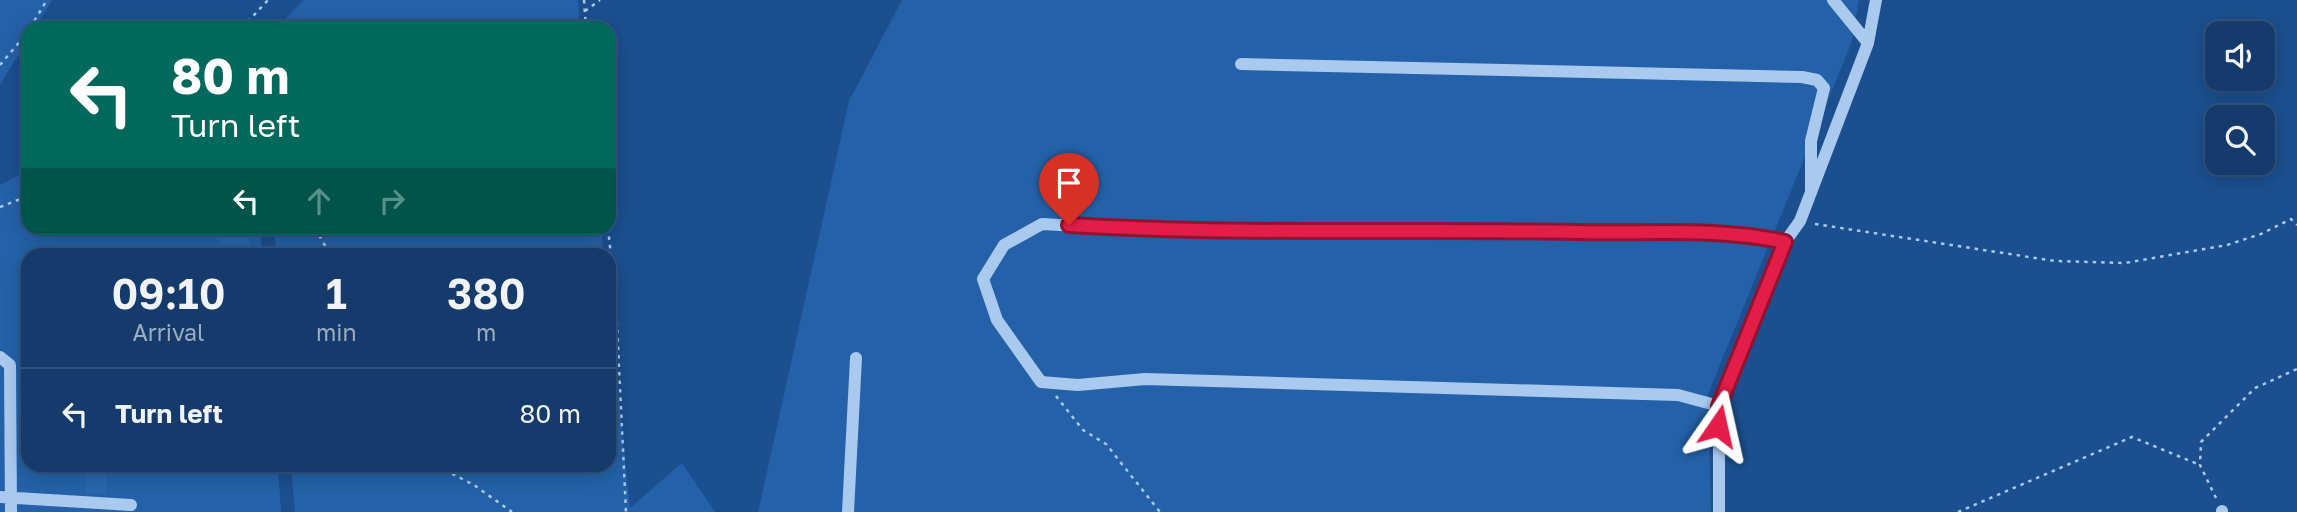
<!DOCTYPE html>
<html lang="en">
<head>
<meta charset="utf-8">
<style>
  :root { --surface:#143b6b; --page:#1d4271; --text:#f1f3f6; --muted:#9dadc1; --line:#33557e }
  body { margin:0; font-family:"Golos Text",sans-serif; background:var(--page); color:var(--text); height:100vh; display:flex; flex-direction:column; font-size:26px; white-space:nowrap }
  * { box-sizing:border-box; margin:0 }
  p { font-size:23px; color:var(--muted) }
  .icon { flex:none; width:38px; height:38px; fill:none; stroke:currentColor; stroke-width:2; stroke-linecap:round; stroke-linejoin:round }
  .map { position:relative; flex:1; overflow:hidden }
  .panel { position:absolute; left:21px; top:248px; width:595px; height:224px; display:flex; flex-direction:column; background:var(--surface); border-radius:21px; box-shadow:0 4px 18px #0003,0 0 0 2px var(--line) }
  .panel>* { flex:none }
  .hud { position:absolute; left:21px; top:21px; width:595px; height:214px; border-radius:21px; box-shadow:0 4px 18px #0003,0 0 0 2px var(--line); background:#00695c; color:#fff; overflow:hidden }
  .fabs { position:absolute; left:2205px; top:21px; display:grid; gap:14px }
  .fabs a { display:grid; place-items:center; width:70px; height:70px; border-radius:14px; background:var(--surface); box-shadow:0 4px 18px #0003,0 0 0 2px var(--line); font-size:35px }
  .pin { position:absolute; display:grid; place-items:center; width:60px; height:60px; color:#fff; margin:-72px -30px; border-radius:50% 50% 50% 0; rotate:-45deg; box-shadow:0 0 7px #0007 }
  .pin .icon { rotate:45deg }
  .me { position:absolute; width:77px; margin:-38px; rotate:11deg; stroke-linejoin:round; filter:drop-shadow(0 0 5px #0008) }
  .turn { display:flex; align-items:center; gap:24px; height:147px; padding:0 35px; font-size:32px }
  .turn .icon { width:91px; height:91px; stroke-width:2.5 }
  .turn b { display:block; font-size:49px; line-height:60px }
  .lanes { display:flex; align-items:center; height:66px; padding:0 35px; background:#0003; justify-content:center; gap:35px; direction:ltr }
  .lanes .off { opacity:.35 }
  .eta { display:flex; justify-content:space-evenly; align-items:center; height:119px; text-align:center }
  .eta b { font-size:42px; font-weight:600; line-height:49px }
  ul { padding:0; list-style:none }
  li { display:flex; align-items:center; gap:21px; height:91px; padding:0 35px; border-top:2px solid var(--line) }
  li div { flex:1 }
  li b { display:block; font-size:26px }
  li em { font-style:normal }
  .map>svg:first-child { display:block }
  .green { fill:#2461a8 }
  .building { fill:#2a66ad }
  .lines { fill:none; stroke-linecap:round; stroke-linejoin:round }
  .path { stroke:#a9c9ee; stroke-width:2.5; stroke-dasharray:3.5 5; stroke-linecap:butt }
  .minor { stroke:#a9c9ee; stroke-width:12 }
  .route-casing { stroke:#92132f; stroke-width:18 }
  .route { stroke:#e11d48; stroke-width:12 }
</style>
</head>
<body>
<div class="map">
<svg width="2297" height="512" viewBox="0 0 2297 512">
  <rect width="100%" height="100%" fill="#1b4f8f"/>
  <!-- green -->
  <path class="green" d="M0,0H52L35,28H28V39L0,85Z
    M304,0H578L580,28H276Z
    M902,0H1859L1851,44L1708,394L1711,512H758L849,101Z
    M28,170V228H260L262,255L28,256V466H278L281,512H0V185Z
    M274,228H601L604,255H276Z
    M609,305L630,508L682,463L715,512H295L291,466H609Z"/>
  <!-- building -->
  <path class="building" d="M230,228H245L251,247L223,255L216,232Z
    M86,470H107V495L86,493Z"/>
  <g class="lines">
    <!-- path -->
    <path class="path" d="M584,0L586,28
      M585,11L600,0
      M30,28L47,0
      M242,28L268,0
      M0,65L28,32
      M0,207L28,196
      M1815,224L2055,261L2125,263L2227,245L2261,234L2291,219L2297,225
      M315,228L331,256
      M608,228L616,303L626,512
      M1056,396L1083,430L1106,444L1160,512
      M437,466L474,485L512,512
      M2216,498L2200,465L2201,442L2255,388L2297,369
      M1958,512L2132,437L2200,465"/>
    <!-- minor -->
    <path class="minor" d="M1833,0L1868,43
      M1241,64L1802,77L1817,80L1824,88L1811,141V192
      M0,357L10,365L11,512
      M1719,406L1678,395L1145,379L1078,385L1041,382L997,320L983,279L1004,245L1042,224L1152,230L1646,234L1760,236L1785,242
      M0,497L131,505
      M2222,511V512
      M848,512L856,358
      M1719,512V406L1785,242L1800,221L1868,43L1876,0"/>
  </g>
  <g class="lines">
    <!-- route casing -->
    <g class="route-casing">
      <path id="route" d="M1069,225C1239,235 1409,229 1579,232C1646,234 1719,227 1785,242L1719,406L1718,426"/>
    </g>
    <!-- route -->
    <use href="#route" class="route"/>
  </g>
</svg>
<div class="fabs">
<a><svg class="icon" aria-label="sound" viewBox="0 0 24 24"><path d="M4 9h4l5-4v14l-5-4H4zM17 9q2 3 0 6"/></svg></a>
<a><svg class="icon" aria-label="search" viewBox="0 0 24 24"><circle cx="10" cy="10" r="6"/><path d="M15 15l6 6"/></svg></a>
</div>
<div class="pin" style="left:1069px;top:225px;background:#d93025"><svg class="icon" aria-label="arrive" viewBox="0 0 24 24"><path d="M6 21V4h12l-3 4 3 4H6"/></svg></div>
<svg class="me" style="left:1718px;top:426px" viewBox="-20 -20 40 40"><path d="M0-17L14 15 0 8-14 15z" fill="#e11d48" stroke="#fff" stroke-width="4"/></svg>
<div class="hud">
<div class="turn"><svg class="icon" aria-label="left" viewBox="0 0 24 24"><path d="M17 20v-9H6M10 6l-5 5 5 5"/></svg><div><b>80 m</b>Turn left</div></div>
<div class="lanes"><svg class="icon" aria-label="left" viewBox="0 0 24 24"><path d="M17 20v-9H6M10 6l-5 5 5 5"/></svg><svg class="icon off" aria-label="ahead" viewBox="0 0 24 24"><path d="M12 20V5M6 11l6-6 6 6"/></svg><svg class="icon off" aria-label="right" viewBox="0 0 24 24"><path d="M7 20v-9h11M14 6l5 5-5 5"/></svg></div>
</div>
<section class="panel">
<div class="eta">
<div><b>09:10</b><p>Arrival</p></div>
<div><b>1</b><p>min</p></div>
<div><b>380</b><p>m</p></div>
</div>
<ul>
<li><svg class="icon" aria-label="left" viewBox="0 0 24 24"><path d="M17 20v-9H6M10 6l-5 5 5 5"/></svg><div><b>Turn left</b></div><em>80 m</em></li>
</ul>
</section>
</div>
</body>
</html>
